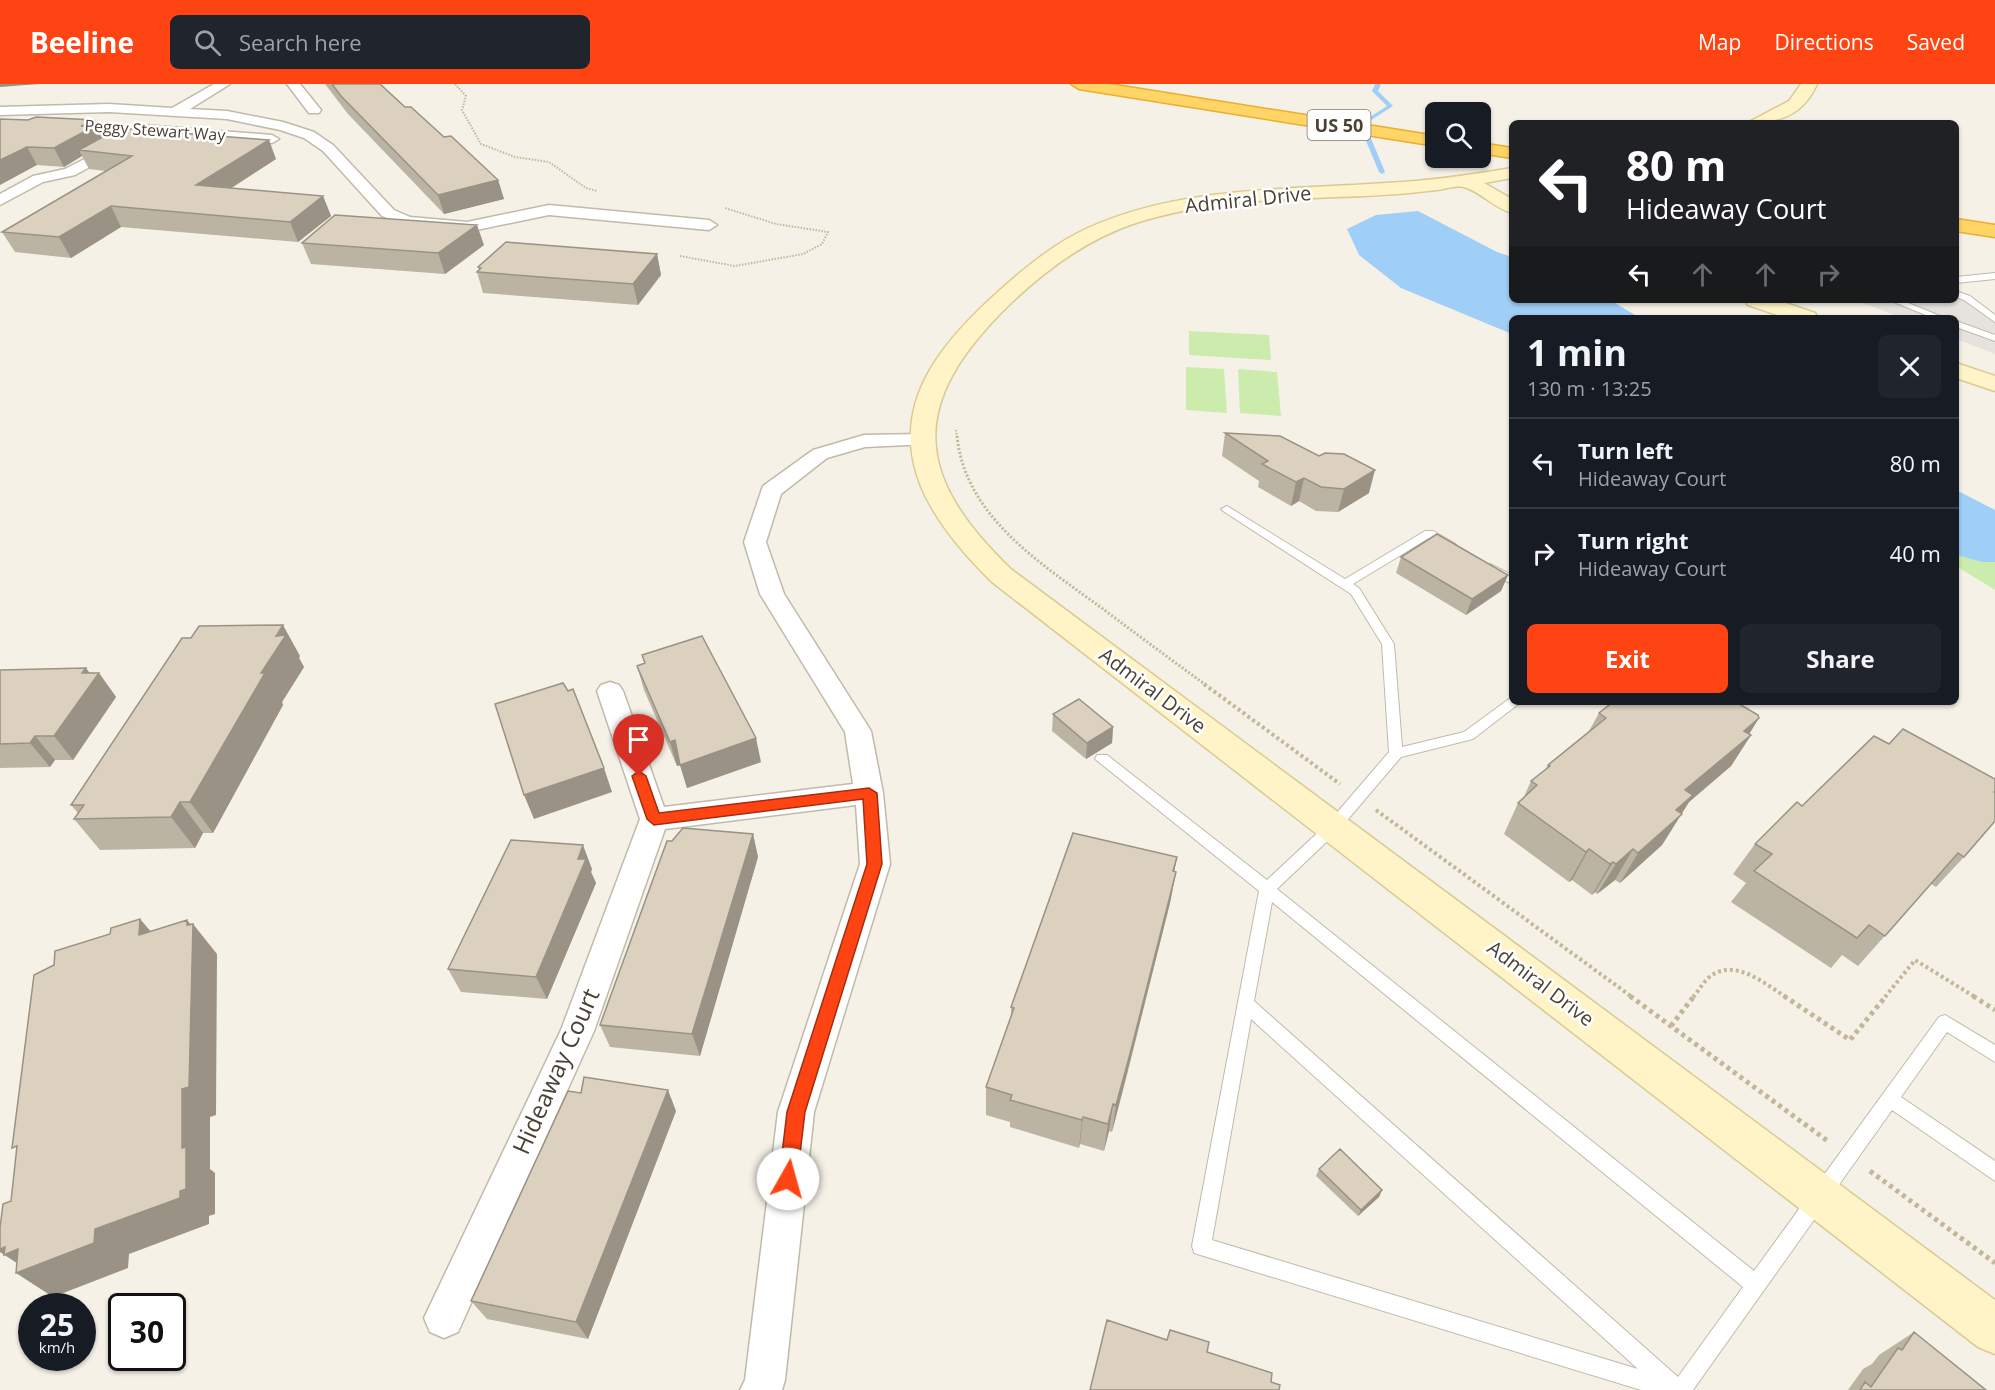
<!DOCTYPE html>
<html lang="en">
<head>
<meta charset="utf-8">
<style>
  :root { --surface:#171b24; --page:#20242c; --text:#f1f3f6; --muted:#9ea1a6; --line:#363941; --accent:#ff4414 }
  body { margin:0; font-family:"Open Sans",sans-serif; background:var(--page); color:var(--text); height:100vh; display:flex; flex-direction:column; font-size:22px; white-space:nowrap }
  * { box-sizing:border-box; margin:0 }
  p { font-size:20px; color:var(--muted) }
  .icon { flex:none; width:33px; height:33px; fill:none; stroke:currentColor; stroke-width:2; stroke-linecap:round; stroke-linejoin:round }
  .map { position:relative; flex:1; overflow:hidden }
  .panel { position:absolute; left:1509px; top:231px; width:450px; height:390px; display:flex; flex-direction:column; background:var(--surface); border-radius:9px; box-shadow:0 2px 4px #0004 }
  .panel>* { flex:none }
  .banner { position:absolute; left:1509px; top:36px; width:450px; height:183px; border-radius:9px; box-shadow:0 2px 4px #0004; background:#202124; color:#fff; overflow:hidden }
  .tools { position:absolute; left:1425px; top:18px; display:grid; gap:12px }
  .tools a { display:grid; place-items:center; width:66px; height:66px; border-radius:9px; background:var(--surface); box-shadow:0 2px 4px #0004; font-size:30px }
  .speed { position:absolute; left:18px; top:1209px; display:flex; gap:12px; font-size:30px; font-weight:700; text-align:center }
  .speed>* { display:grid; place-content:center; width:78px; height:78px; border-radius:50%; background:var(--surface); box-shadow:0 2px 4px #0004; line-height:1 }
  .speed small { font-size:15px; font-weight:400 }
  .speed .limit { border:3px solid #111; border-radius:9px; background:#fff; color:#111 }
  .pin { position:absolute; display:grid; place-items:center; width:51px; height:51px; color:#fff; margin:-62px -26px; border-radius:50% 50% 50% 0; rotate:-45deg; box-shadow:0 0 6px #0007 }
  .pin .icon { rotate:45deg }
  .me { position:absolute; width:66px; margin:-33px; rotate:7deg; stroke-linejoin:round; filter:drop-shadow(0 0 4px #0008) }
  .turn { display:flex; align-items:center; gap:21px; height:126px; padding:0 18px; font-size:27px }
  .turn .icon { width:78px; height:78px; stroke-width:2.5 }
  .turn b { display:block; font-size:42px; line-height:51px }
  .lanes { display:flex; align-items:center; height:57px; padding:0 18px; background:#0003; justify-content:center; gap:30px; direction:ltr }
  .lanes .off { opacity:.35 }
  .round { display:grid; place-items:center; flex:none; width:63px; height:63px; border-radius:9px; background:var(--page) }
  .head { display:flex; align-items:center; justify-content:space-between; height:102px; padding:0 18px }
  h1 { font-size:36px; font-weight:700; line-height:45px }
  .button { display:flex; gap:12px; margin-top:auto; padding:12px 18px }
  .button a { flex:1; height:69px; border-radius:9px; background:var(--accent); color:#fff; font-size:24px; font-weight:700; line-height:69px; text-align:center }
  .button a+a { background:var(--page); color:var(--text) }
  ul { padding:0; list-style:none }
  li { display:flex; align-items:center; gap:18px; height:90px; padding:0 18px; border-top:2px solid var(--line) }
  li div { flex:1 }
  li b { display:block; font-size:22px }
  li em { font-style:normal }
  header { display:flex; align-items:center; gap:36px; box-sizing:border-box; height:84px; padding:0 30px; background:var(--accent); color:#fff }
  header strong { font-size:28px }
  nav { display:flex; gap:33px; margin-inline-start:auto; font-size:21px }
  .search { width:420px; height:54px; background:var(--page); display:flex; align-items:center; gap:15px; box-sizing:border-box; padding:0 21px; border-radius:9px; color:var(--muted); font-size:22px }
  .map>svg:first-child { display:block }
  .green { fill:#ccecad }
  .parking { fill:#e6e3df }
  .water { fill:#9fcef6 }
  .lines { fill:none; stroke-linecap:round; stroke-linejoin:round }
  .stream { fill:#9fcef6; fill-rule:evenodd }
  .lane-casing { stroke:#c1baa9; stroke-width:2 }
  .street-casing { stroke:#c1baa9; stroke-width:3 }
  .secondary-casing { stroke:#d9ca93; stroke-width:3 }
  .highway-casing { stroke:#eaae2b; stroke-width:3 }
  .path-far3 { stroke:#c4b799; stroke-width:2; stroke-dasharray:1.5 1.5; stroke-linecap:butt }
  .path-far2 { stroke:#c4b799; stroke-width:3; stroke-dasharray:2 2; stroke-linecap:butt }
  .path-far1 { stroke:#c4b799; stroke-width:4; stroke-dasharray:3 3; stroke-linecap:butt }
  .path { stroke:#c4b799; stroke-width:5; stroke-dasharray:4 4; stroke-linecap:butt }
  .lane { fill:#fff; fill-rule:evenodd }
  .street { fill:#fff; fill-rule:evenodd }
  .secondary { fill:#fff4c7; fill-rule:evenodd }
  .highway { fill:#ffd568; fill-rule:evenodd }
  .wall { fill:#bcb4a3 }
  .shaded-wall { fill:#999285 }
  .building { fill:#dbd1be; stroke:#999285; stroke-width:1.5 }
  .route { fill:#ff4414; stroke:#a62c0d; stroke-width:1.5 }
  .labels { text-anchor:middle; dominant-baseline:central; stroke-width:5; stroke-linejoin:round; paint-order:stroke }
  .far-street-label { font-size:16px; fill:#494235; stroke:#fff }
  .shield { fill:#fff; stroke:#807b72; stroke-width:1.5 }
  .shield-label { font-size:18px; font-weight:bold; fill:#494235 }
  .street-label { font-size:20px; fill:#494235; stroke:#fff }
  .near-street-label { font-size:24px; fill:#494235; stroke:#fff }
</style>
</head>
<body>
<header>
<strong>Beeline</strong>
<div class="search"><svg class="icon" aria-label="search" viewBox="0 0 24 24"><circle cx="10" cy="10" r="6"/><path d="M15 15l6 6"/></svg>Search here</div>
<nav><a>Map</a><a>Directions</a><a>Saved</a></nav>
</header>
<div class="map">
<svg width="1995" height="1306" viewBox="0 0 1995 1306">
  <rect width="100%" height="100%" fill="#f5f1e7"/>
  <!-- green -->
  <path class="green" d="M1189,247L1269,251L1271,276L1189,271Z
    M1186,283L1224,285L1227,329L1186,326Z
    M1238,285L1277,288L1281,332L1240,329Z
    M1956,471L1982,478H1995V506L1956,482Z"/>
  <!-- parking -->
  <path class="parking" d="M1956,207L1995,238V270L1956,255V234H1902L1855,216H1956Z"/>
  <!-- water -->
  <path class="water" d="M1418,127L1497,168L1512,173V216H1610L1640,234H1512V250L1401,204L1359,171L1347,145L1376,131Z
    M1956,406L1995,426V478H1982L1956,471Z"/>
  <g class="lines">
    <!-- stream -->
    <path class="stream" d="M1375,0H1381L1378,7L1393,22L1365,40L1385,88L1382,90L1379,88L1359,40L1387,22L1372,7Z"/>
    <!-- lane casing -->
    <g class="lane-casing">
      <path id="lane" d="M1995,189V195L1956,199V193Z
        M1956,207L1970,212L1995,231V238L1964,216L1956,213Z
        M1889,216H1901L1945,234H1933Z
        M1956,237L1995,251V257L1956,243Z
        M1227,422L1345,495L1425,447H1433L1454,459L1456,461L1450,464L1429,454L1353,500L1359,504L1394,560L1402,663L1464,648L1509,615L1512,614V618H1521L1473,655L1401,673L1338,747L1277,805L1754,1187L1939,933L1945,931L1995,961V978L1947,948L1901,1013L1995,1077V1097L1892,1026L1693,1306H1641L1194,1169L1192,1162L1259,807L1095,675L1097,671H1107L1267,796L1328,739L1389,668L1382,560L1351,510L1223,427L1221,425ZM1272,818L1743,1203L1678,1293L1254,917ZM1251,935L1638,1285L1212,1156Z
        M1490,480L1512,491V500L1486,487L1484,484Z"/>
    </g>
    <!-- street casing -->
    <g class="street-casing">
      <path id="street" d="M214,0H230L190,25L227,27L283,38L314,48L333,61L394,126L410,133L467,138L549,121L709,136L717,141L709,146L549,131L467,148L407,142L382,132L323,67L304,54L280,46L227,35L109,28L0,31V23L109,20L172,24Z
        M287,0H300L321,26L319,29H309Z
        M143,41L272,51L279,55L272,59L138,48L136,45Z
        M118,58L123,59V65L75,91L43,98L0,121V110L33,92L65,85Z
        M922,350L929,352L932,356L929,360L865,363L827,374L781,410L766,458L784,510L871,647L883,709L890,780L814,1028L785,1296L782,1306H740L745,1296L778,1028L860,780L856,721L665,745L594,947L458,1248L444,1254L430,1248L424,1234L561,946L640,735L597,607L601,601L610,598L619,601L623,607L664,723L853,700L845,648L760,510L744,458L763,402L813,366L864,351Z"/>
    </g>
    <!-- secondary casing -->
    <g class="secondary-casing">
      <path id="secondary" d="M1801,0H1817C1803,32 1778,39 1747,39L1789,17Z
        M1512,84V94L1484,99L1512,115V129C1494,124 1481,108 1464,103C1457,101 1445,105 1437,106C1413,109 1389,111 1365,112C1289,115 1210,115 1136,139C1087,155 1045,186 1008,222C909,319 912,391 1012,486L1995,1216V1270L1978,1263L992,498C932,439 881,368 931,284C949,254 974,229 1000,206C1027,182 1055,159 1088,144C1182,102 1286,106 1386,99C1429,97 1470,91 1512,84Z
        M1745,216H1777L1815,229L1818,234H1786L1748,221Z
        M1956,279L1995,292V307L1956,294Z"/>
    </g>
    <!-- highway casing -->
    <g class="highway-casing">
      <path id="highway" d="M1071,0H1109L1436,52V62L1079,5Z
        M1480,59L1512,64V74L1480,69Z
        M1956,135L1995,141V153L1956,147Z"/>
    </g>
    <!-- path-far3 -->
    <path class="path-far3" d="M455,0L466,12L462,26L481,60L515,73L549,78L586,104L597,107
      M680,172L735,182L803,170L822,160L828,148L776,140L725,124
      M956,346L957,354"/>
    <!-- path-far2 -->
    <path class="path-far2" d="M957,352C965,432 1040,479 1099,522C1135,549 1170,575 1206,601"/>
    <!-- path-far1 -->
    <path class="path-far1" d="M1204,600L1340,700
      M1376,726L1632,913
      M1693,913C1699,907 1704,896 1712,891C1737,875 1765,900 1786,913
      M1885,913L1915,876L1975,913"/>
    <!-- path -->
    <path class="path" d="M1630,912L1829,1058
      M1784,912L1850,956L1886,912
      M1973,912L1995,926
      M1671,942L1694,912
      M1870,1087L1995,1179"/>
    <!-- lane -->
    <use href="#lane" class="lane"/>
    <!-- street -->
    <use href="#street" class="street"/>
    <!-- secondary -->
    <use href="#secondary" class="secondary"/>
    <!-- highway -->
    <use href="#highway" class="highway"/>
  </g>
  <!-- wall -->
  <path class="wall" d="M325,0H380L405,23L498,96L504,115L444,130L348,30Z
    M0,35L103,53L276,75L231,104L323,112L331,132L298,158L121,143L71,174L15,168L2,148L105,87L89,85L82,72L64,83L37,81Z
    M302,159L484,161L445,190L311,180Z
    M657,170L661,191L638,221L483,209L477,188L479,186L478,183Z
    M1225,349L1369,409L1338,428L1316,427L1299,417L1291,422L1258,403L1259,397L1222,372Z
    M1401,473L1508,491L1501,507L1466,531L1396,489Z
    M642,571L761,678L687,704L680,681L677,682L644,606L637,582L645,580Z
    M300,572L299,574L304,583L282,618L283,621L213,749H203L195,764L100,766L74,735L78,729L71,721Z
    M0,586L99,589L116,613L73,676H55L50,683L0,684Z
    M1599,629L1759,634L1749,650L1751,651L1731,682L1689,718L1662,761L1620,799L1615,796L1597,810L1595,808L1592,811L1572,796L1569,798L1504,750L1518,719L1523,715L1531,697L1545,686L1548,681L1589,647Z
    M1053,630L1113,643L1112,659L1086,675L1052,647Z
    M1874,652L1964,773L1936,803L1931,800L1858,882L1842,871L1831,884L1731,818L1746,799L1733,790L1755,760L1802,722Z
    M753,750L758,773L700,972L610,963L600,941L672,757Z
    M1177,773L1174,788H1176L1170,819L1125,999L1112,1048L1109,1047L1104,1067L1080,1060L1079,1064L1010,1043V1038L986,1031V1003L1011,934V923Z
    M592,785L591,788L596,799L547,915L461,908L448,885Z
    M676,1027L588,1255L487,1235L471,1217Z
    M1319,1085L1382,1106L1379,1113L1358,1132L1316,1092Z
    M1914,1248L1986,1306H1848L1863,1285L1872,1280L1879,1271Z"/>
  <!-- shaded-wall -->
  <path class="shaded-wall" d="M0,0H40L0,3Z
    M95,36L104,54L79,66L82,72L64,83L54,64L81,42Z
    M269,56L276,75L205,121L196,101Z
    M27,63L37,81L0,101V76Z
    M498,96L504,115L444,130L438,111Z
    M323,112L331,132L298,158L290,138Z
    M111,122L121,143L71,174L59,153Z
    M477,141L484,161L445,190L438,169Z
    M657,170L661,191L638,221L633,200Z
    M1375,386L1369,409L1338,428L1344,405Z
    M1304,394L1299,417L1291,422L1296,398Z
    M1508,491L1501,507L1466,531L1472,515Z
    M283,541L300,572L299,574L304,583L282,618L283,621L213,749L190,718Z
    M86,584L94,595L99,589L116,613L73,676L54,652L82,589Z
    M1759,634L1746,655L1751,651L1731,682L1689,718L1662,761L1620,799L1638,769L1685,706L1744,647Z
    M1113,643L1112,659L1086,675L1087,659Z
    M35,652L55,676L50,683L30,659Z
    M756,654L761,678L687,704L680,681L677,682L670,658L675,656Z
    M604,684L612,708L534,735L524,711Z
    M180,718L203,749L195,764L171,733Z
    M753,750L758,773L700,972L692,950Z
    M583,761L592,785L591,788L596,799L547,915L536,893Z
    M1589,765L1572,796L1569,798L1586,768Z
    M1633,765L1615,796L1597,810L1616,780Z
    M1177,773L1171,804L1176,788L1170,819L1112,1048L1116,1021Z
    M1613,778L1595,808L1592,811L1610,780Z
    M140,835L166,865L139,851Z
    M187,836L192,842L193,840L217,870L216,1031L210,1033V1085L215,1089V1130L209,1132V1140L129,1170L128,1184L53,1213L16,1189L26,1185L0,1168V1165L5,1163L95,1145L182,1064V1005Z
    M668,1006L676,1027L588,1255L576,1238Z
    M1113,1020L1109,1047L1104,1067L1108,1040Z
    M1083,1033L1080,1060L1079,1064L1082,1036Z
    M1382,1106L1379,1113L1358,1132L1361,1126Z"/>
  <!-- building -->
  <path class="building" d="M332,0H380L405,23H411L444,53L451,52L498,96L438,111L341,12Z
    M36,33L95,36L81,42L93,43L54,64L27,63L0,76V35L28,36Z
    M119,44L269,56L196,101L323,112L290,138L111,122L59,153L2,148L132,72L79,66Z
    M335,131L477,141L438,169L302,159Z
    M506,158L657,170L633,200L477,188L481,184L478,183Z
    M1225,349L1280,352L1319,372L1325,369L1344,370L1375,386L1344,405L1321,403L1304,394L1296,398L1262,380L1268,377Z
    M1437,450L1508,491L1472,515L1401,473Z
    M283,541L276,552L286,551L261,589H265L190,718H180L171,733L74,735L84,721H71L182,554H191L199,542Z
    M702,552L756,654L680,681L675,656L670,658L637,582L645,579L642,571Z
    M86,584L82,589H99L54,652H35L30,659L0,660V586Z
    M563,599L568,607L573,605L604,684L524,711L495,620Z
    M1079,615L1113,643L1087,659L1053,630Z
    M1613,618H1736L1758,631L1759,634L1744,647L1751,651L1685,706L1693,711L1676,726L1682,730L1638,769L1633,765L1616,780L1613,778L1610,780L1589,765L1586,768L1518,719L1537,701L1531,697L1550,682L1548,681L1606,634L1599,629Z
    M1903,645L1995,695V707L1994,708L1995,709V737L1964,773L1958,769L1885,852L1869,841L1857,854L1754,787L1772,770L1755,760L1797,718L1802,722L1874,652L1889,660Z
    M683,744L753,750L692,950L600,941L667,757H672Z
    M1073,749L1177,773L1173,787L1176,788L1130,970L1116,1021L1113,1020L1108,1040L1083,1033L1082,1036L1010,1016L1012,1011L986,1003L1014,924L1011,923Z
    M511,756L583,761L578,775H586L536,893L448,885Z
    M140,835L139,851L187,836V841L193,840L189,1003L182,1005V1064L186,1063V1105L180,1107V1114L95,1145L94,1159L16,1189L18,1165L4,1171L5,1163L0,1165V1144L3,1120L11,1117L17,1062L12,1064L34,891L54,881L55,867L110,850L111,844Z
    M584,993L668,1006L576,1238L471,1217L568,1007L581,1009Z
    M1340,1065L1382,1106L1361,1126L1319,1085Z
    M1107,1236L1167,1256L1170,1246L1209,1258L1207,1268L1272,1289L1271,1298L1280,1301L1279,1306H1090Z
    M1914,1248L1986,1306H1860L1865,1298L1871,1303L1898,1264L1902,1266Z"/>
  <!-- route -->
  <path class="route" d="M639,687L646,692L659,729L869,704L877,709L882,780L805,1028L797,1095L794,1102L788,1104L781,1102L779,1095L787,1028L867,780L863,715L654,741L647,735L632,692Z"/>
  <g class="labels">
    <!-- far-street labels -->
    <g class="far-street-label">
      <text transform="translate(155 46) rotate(4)">Peggy Stewart Way</text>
    </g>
    <!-- shield labels -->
    <rect class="shield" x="1307.5" y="26" width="63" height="30" rx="4.5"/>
    <g class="shield-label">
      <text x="1339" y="41">US 50</text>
    </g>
    <!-- street labels -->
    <g class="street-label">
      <text transform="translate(1248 115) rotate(-6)">Admiral Drive</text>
      <text transform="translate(1153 606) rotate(37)">Admiral Drive</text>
      <text transform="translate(1541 899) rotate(37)">Admiral Drive</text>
    </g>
    <!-- near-street labels -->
    <g class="near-street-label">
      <text transform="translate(555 987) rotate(-66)">Hideaway Court</text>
    </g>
  </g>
</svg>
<div class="tools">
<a><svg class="icon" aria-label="search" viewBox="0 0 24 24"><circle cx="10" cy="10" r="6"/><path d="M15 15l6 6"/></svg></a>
</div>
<div class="speed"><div>25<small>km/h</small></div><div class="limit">30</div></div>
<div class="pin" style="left:639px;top:692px;background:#d93025"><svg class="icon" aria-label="arrive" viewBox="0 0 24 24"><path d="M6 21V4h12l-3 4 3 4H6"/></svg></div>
<svg class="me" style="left:788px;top:1095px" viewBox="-20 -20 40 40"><circle r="19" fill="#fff"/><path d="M0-13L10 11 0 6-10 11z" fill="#ff4414"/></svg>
<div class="banner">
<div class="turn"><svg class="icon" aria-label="left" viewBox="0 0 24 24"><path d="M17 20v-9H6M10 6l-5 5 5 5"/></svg><div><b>80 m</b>Hideaway Court</div></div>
<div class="lanes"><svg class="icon" aria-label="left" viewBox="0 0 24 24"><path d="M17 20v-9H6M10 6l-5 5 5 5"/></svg><svg class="icon off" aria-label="ahead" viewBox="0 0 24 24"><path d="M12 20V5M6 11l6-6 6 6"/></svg><svg class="icon off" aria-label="ahead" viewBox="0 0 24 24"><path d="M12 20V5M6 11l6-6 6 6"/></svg><svg class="icon off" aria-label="right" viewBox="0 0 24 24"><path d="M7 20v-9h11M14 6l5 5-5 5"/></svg></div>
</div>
<section class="panel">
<div class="head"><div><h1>1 min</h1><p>130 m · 13:25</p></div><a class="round"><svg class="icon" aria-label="close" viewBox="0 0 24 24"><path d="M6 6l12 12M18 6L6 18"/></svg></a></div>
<ul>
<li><svg class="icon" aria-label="left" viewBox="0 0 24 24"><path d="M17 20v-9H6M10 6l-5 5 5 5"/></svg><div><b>Turn left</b><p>Hideaway Court</p></div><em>80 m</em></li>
<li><svg class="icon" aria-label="right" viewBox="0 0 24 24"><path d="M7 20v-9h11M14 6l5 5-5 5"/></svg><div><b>Turn right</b><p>Hideaway Court</p></div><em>40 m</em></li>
</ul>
<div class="button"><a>Exit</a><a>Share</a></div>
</section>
</div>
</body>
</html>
